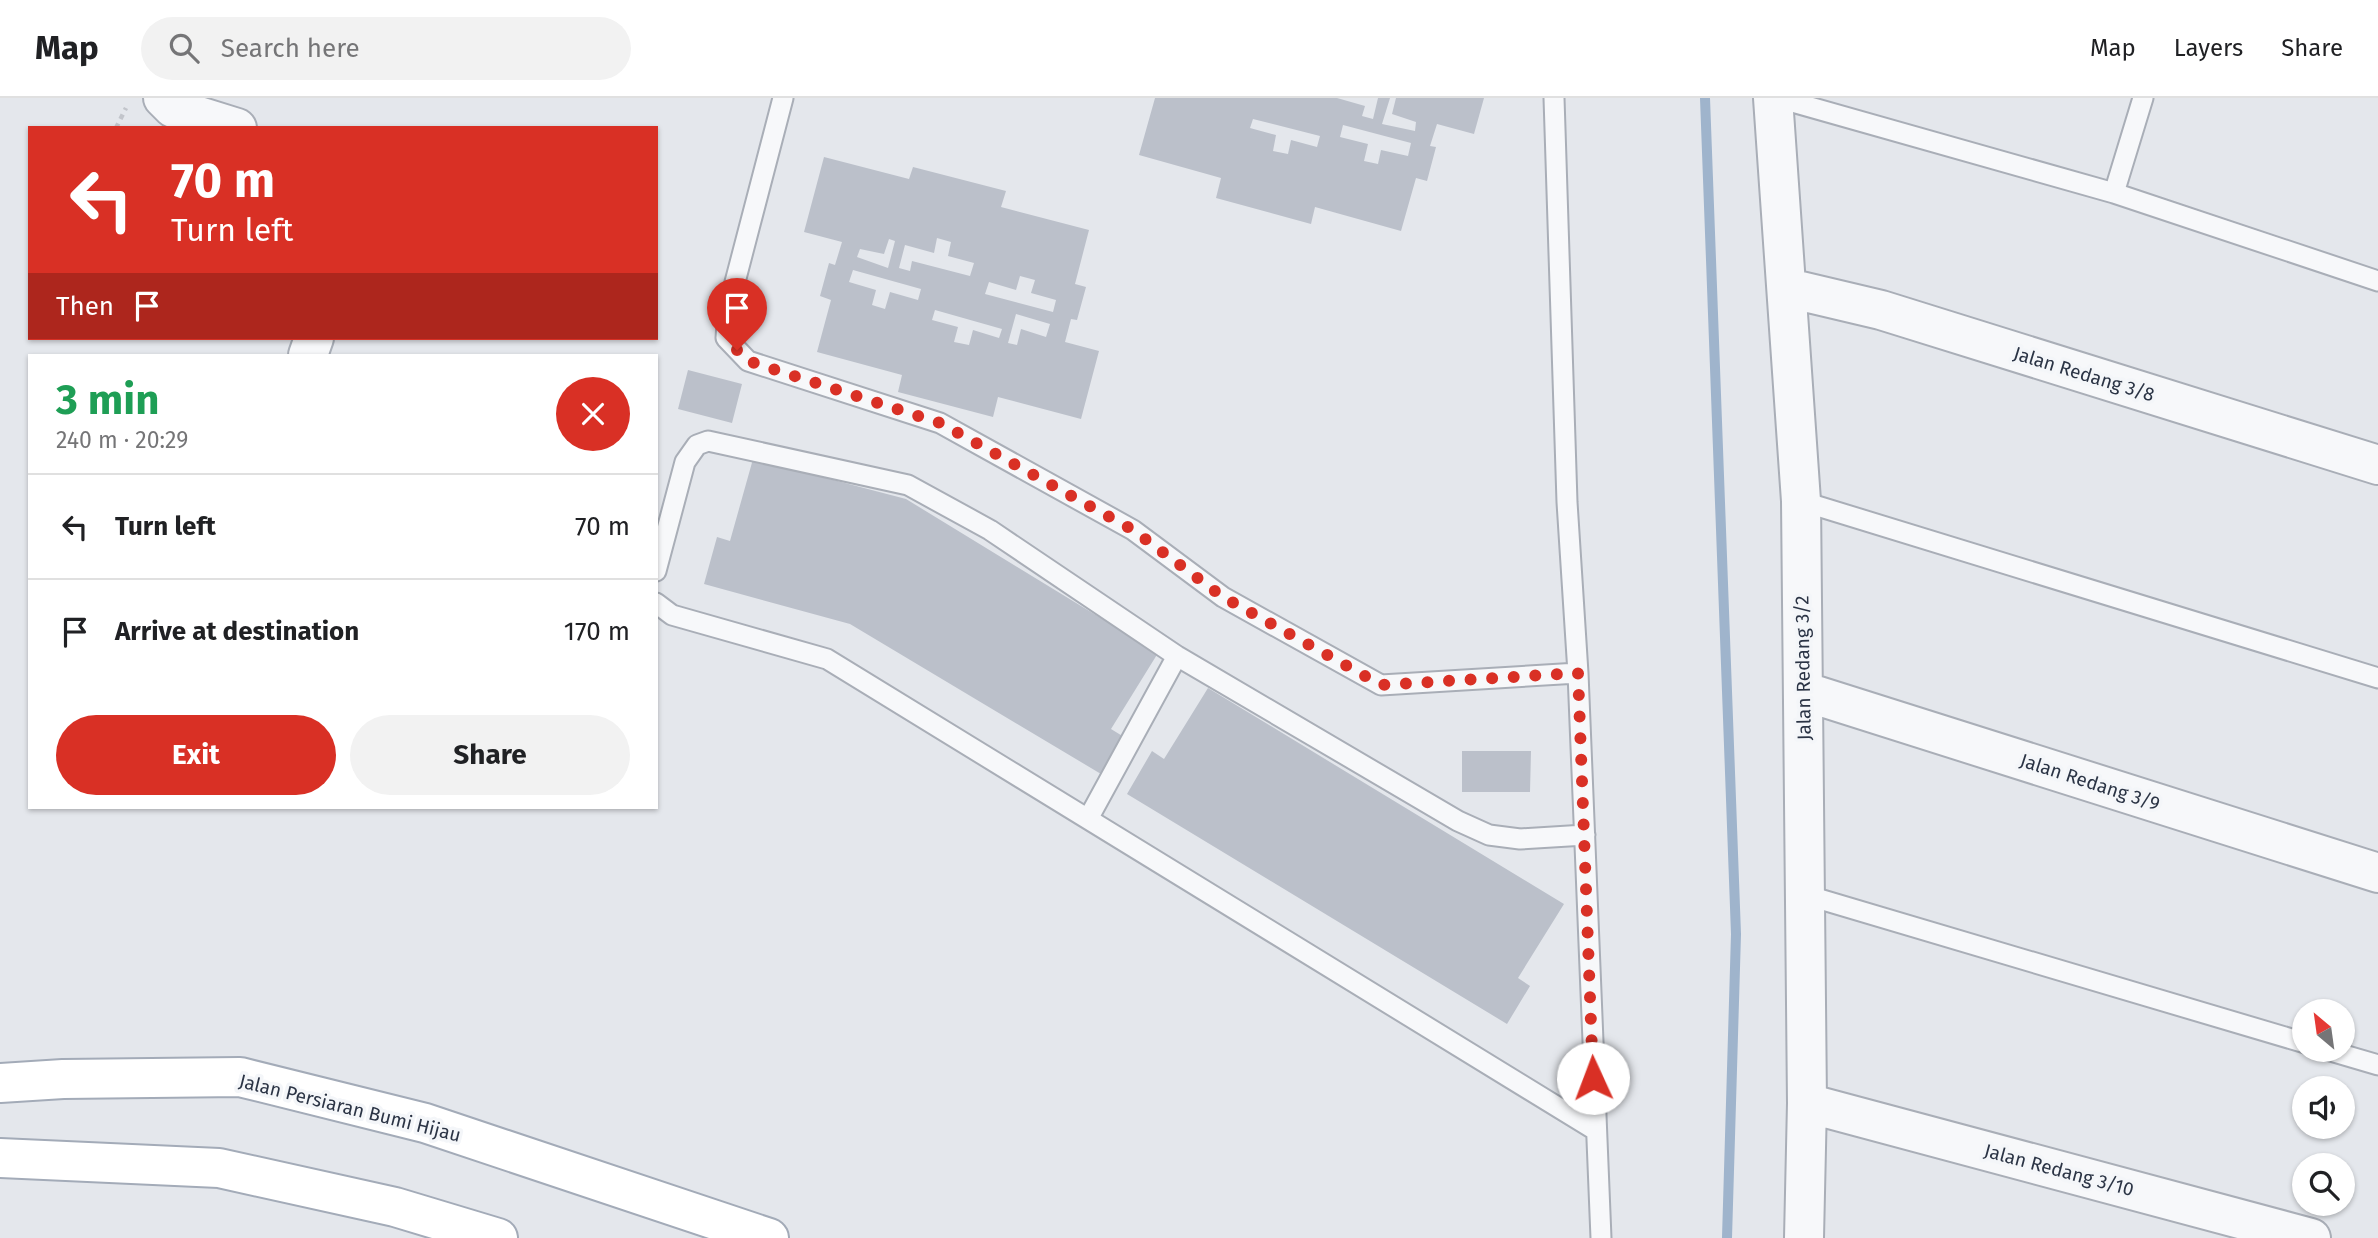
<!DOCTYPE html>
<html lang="en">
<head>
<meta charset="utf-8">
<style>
  :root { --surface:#fff; --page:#f2f2f2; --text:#202124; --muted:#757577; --line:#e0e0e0; --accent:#d93025 }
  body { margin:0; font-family:"Fira Sans",sans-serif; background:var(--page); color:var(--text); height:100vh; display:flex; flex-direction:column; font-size:26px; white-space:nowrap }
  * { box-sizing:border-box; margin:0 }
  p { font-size:23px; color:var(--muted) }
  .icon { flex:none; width:38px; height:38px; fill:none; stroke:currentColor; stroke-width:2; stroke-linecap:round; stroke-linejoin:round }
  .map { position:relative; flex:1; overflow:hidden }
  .details { position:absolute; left:28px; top:256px; width:630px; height:455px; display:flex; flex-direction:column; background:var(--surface); border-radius:0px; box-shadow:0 2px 5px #0004 }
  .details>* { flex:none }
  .top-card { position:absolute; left:28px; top:28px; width:630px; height:214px; border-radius:0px; box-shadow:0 2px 5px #0004; background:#d93025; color:#fff; overflow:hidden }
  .needle { width:46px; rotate:331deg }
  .tools { position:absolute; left:2292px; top:901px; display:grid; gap:14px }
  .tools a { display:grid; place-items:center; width:63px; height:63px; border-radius:50%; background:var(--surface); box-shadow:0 2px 5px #0004; font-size:35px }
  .pin { position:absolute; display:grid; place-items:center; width:60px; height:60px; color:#fff; margin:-72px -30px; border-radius:50% 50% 50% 0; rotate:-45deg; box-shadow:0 0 7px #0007 }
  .pin .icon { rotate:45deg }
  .me { position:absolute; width:77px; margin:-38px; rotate:358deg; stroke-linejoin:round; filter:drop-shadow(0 0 5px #0008) }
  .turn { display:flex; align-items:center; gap:24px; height:147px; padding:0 28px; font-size:32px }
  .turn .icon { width:91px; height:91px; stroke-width:2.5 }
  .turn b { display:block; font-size:49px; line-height:60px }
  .then { display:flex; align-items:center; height:66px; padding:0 28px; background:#0003; gap:14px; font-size:26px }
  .round { display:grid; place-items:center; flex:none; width:74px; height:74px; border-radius:37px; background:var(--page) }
  .head { display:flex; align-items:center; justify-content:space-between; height:119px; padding:0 28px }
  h1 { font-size:42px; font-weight:700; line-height:52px; color:#1e9e55 }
  .action { display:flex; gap:14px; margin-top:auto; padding:14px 28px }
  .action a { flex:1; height:80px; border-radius:42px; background:var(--accent); color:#fff; font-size:28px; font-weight:700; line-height:80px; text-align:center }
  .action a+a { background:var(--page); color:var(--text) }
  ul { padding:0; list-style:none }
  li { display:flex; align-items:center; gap:21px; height:105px; padding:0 28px; border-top:2px solid var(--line) }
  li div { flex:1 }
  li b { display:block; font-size:26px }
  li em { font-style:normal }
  header { display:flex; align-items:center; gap:42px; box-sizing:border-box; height:98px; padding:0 35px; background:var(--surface); border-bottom:2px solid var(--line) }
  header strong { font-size:33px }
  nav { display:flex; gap:38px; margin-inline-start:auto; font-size:24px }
  .search { width:490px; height:63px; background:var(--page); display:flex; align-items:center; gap:18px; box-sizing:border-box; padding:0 24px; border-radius:38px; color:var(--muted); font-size:26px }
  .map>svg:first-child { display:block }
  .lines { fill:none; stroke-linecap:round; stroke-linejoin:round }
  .stream { stroke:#9fb4cc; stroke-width:10 }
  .building { fill:#bbc0ca; fill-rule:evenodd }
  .service-casing { stroke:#a9aeb7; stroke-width:23 }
  .minor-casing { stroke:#a9aeb7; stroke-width:42 }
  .primary-casing { stroke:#a3abb8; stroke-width:42 }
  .path { stroke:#c2c5cb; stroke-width:4.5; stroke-dasharray:5 5; stroke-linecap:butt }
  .service { stroke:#f7f8fa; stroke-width:19 }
  .minor { stroke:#f7f8fa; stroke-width:38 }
  .primary { stroke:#fff; stroke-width:38 }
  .route { stroke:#d93025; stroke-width:12; stroke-dasharray:0 21.6 }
  .labels { text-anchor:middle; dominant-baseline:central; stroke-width:7; stroke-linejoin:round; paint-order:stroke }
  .street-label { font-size:19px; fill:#2b3445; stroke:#f4f6f9 }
</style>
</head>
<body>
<header>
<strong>Map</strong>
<div class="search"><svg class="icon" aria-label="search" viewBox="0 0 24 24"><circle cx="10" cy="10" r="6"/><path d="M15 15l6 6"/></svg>Search here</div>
<nav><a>Map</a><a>Layers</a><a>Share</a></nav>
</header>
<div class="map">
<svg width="2378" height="1140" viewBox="0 0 2378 1140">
  <rect width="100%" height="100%" fill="#e4e7ec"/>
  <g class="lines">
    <!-- stream -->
    <path class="stream" d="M1705,0L1736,836L1727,1140"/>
  </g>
  <!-- building -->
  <path class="building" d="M1155,0H1337L1365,8L1362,18L1373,21L1378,0H1390L1382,26L1415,33L1416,24L1392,16L1396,0H1484L1474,36L1437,26L1430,48L1436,49L1427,83L1416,80L1401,133L1315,109L1311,126L1216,100L1221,80L1139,57ZM1253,21L1320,38L1317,49L1291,42L1288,56L1273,53L1276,37L1250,30ZM1343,27L1411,45L1408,58L1381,52L1378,66L1364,63L1368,46L1340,39Z
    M824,59L909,81L913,69L1006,93L1001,109L1089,132L1075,186L1086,189L1077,222L1071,221L1065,244L1099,253L1081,321L998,299L993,319L898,294L902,277L817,254L831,202L820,198L829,165L835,167L842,144L804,134ZM937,140L951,144L948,158L974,165L970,178L912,163L910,173L899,170L905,147L934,155ZM889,141L895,143L888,170L857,159L860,151L884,156ZM853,172L921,191L918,202L890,194L885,211L872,207L876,192L849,184ZM1020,178L1035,182L1031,195L1056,202L1053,214L985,196L989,184L1016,192ZM935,212L1002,231L999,240L973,232L969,247L954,244L958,229L932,222ZM1016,216L1050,226L1046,239L1021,231L1017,247L1008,245Z
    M688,272L742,286L732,325L678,311Z
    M753,361L906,401L1158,555L1111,631L1124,639L1101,676L850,526L704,486L717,439L730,443Z
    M1208,590L1564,806L1518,880L1530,888L1507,926L1127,696L1152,653L1164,661Z
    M1462,653H1531L1530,694H1462Z"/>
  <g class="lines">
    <!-- service casing -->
    <g class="service-casing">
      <path id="service" d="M783,0L728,211L726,240L748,263L940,325L1133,432L1223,499L1381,587L1578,575
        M1554,0L1567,404L1578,575L1601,1140
        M1778,0L2114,95L2378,183
        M2114,95L2143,0
        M1801,403L2378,580
        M656,473L685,364L697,347L708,343L908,387L990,432L1177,558L1458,723L1489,737L1520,741L1585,737
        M656,505L672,517L827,561L1595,1032
        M1088,721L1177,558
        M1806,797L2305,945
        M2327,952L2378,967"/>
    </g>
    <!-- minor casing -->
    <g class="minor-casing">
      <path id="minor" d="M163,0L173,10L237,30
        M1773,0L1801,403L1807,1005L1804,1140
        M1788,190L1881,212L2378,367
        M308,257L314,240
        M1803,593L2378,775
        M1807,1005L2311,1140"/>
    </g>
    <!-- primary casing -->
    <g class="primary-casing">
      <path id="primary" d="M0,985L63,981L240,979L425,1025L769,1140
        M0,1060L219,1070L395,1109L498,1140"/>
    </g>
    <!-- path -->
    <path class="path" d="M116,30L126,10"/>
    <!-- service -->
    <use href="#service" class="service"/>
    <!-- minor -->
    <use href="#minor" class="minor"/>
    <!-- primary -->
    <use href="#primary" class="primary"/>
  </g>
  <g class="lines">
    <!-- route -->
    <path class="route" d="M737,252L748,263L940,325L1133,432L1223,499L1381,587L1578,575L1593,980"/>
  </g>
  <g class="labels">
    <!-- street labels -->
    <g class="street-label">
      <text transform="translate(2084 276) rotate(17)">Jalan Redang 3/8</text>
      <text transform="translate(1803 570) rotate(-91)">Jalan Redang 3/2</text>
      <text transform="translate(2090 684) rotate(18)">Jalan Redang 3/9</text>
      <text transform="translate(350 1010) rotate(14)">Jalan Persiaran Bumi Hijau</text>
      <text transform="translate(2059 1072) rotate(15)">Jalan Redang 3/10</text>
    </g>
  </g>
</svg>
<div class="tools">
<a><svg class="needle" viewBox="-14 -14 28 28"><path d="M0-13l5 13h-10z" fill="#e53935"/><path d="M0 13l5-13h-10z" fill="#757577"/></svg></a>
<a><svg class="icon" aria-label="sound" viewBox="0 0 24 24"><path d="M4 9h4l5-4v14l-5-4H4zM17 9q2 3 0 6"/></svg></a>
<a><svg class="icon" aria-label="search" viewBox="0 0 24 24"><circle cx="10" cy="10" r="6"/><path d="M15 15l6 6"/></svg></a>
</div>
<div class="pin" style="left:737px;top:252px;background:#d93025"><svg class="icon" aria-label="arrive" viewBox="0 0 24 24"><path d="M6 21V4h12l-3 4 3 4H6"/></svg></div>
<svg class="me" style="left:1593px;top:980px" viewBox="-20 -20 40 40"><circle r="19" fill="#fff"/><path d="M0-13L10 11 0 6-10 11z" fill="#d93025"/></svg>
<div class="top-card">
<div class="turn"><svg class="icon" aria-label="left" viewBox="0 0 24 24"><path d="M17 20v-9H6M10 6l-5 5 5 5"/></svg><div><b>70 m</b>Turn left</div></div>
<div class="then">Then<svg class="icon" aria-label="arrive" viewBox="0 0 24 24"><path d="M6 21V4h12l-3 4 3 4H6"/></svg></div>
</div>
<section class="details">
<div class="head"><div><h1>3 min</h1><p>240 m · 20:29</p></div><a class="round" style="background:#d93025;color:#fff"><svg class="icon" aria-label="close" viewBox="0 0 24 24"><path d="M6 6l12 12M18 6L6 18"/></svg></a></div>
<ul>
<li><svg class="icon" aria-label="left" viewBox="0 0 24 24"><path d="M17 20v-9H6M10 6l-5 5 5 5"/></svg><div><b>Turn left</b></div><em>70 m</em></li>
<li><svg class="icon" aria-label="arrive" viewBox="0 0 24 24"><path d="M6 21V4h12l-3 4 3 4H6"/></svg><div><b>Arrive at destination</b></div><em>170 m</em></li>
</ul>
<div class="action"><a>Exit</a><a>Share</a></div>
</section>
</div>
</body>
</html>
